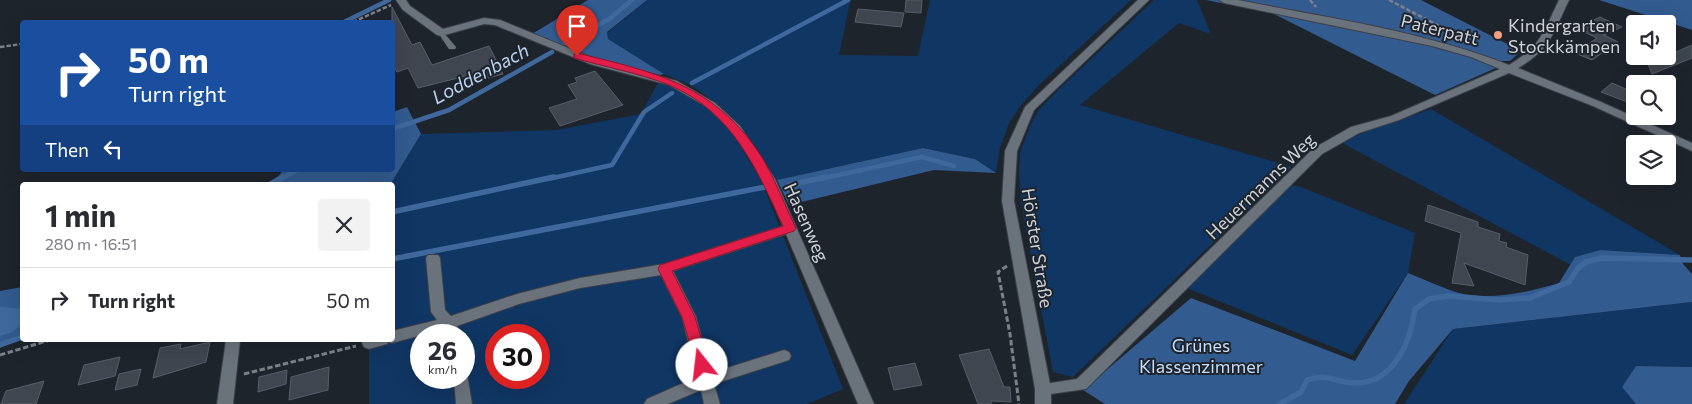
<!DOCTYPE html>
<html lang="en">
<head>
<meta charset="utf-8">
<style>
  :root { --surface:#fff; --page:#f2f2f3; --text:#2b2b33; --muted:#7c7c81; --line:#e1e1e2 }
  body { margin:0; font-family:Commissioner,sans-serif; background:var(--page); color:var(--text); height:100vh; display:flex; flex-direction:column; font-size:19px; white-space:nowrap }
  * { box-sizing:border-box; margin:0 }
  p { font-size:16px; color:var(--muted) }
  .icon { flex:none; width:28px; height:28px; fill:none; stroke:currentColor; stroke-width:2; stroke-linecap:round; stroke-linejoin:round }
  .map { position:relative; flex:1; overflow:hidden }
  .drawer { position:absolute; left:20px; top:182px; width:375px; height:160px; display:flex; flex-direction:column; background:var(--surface); border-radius:5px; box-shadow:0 5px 20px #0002 }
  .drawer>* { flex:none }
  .banner { position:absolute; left:20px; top:20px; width:375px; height:152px; border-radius:5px; box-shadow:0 5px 20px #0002; background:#1a4fa0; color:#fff; overflow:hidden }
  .fabs { position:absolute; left:1626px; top:15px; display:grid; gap:10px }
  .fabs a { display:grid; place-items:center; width:50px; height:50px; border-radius:5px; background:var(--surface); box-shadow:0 5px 20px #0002; font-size:25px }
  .speed { position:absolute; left:410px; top:324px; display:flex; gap:10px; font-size:25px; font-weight:700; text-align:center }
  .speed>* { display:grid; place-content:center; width:65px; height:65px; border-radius:50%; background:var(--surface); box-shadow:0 5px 20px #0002; line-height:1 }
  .speed small { font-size:12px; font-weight:400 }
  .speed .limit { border:8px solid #d22; background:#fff; color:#111 }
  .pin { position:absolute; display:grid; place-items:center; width:42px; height:42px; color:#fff; margin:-51px -21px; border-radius:50% 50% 50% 0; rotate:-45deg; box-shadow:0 0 5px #0007 }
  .pin .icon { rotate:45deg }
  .me { position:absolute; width:55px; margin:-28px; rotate:344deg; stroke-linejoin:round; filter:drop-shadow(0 0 4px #0008) }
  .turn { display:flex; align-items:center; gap:18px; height:105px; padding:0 25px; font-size:22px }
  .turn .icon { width:65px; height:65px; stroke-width:2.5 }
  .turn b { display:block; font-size:35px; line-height:42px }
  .then { display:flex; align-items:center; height:48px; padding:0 25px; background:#0003; gap:10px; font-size:19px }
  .round { display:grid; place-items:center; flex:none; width:52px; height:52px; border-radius:5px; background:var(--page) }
  .head { display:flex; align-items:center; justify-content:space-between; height:85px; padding:0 25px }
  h1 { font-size:30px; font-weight:700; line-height:38px }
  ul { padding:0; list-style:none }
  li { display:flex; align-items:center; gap:15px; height:65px; padding:0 25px; border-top:1px solid var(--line) }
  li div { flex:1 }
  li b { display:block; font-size:19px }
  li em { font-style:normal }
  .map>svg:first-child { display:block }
  .green { fill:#103663; fill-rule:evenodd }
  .forest { fill:#325b8f }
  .water { fill:#3f699d }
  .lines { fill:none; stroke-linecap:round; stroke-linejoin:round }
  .stream-far1 { stroke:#3f699d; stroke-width:4.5 }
  .stream { stroke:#3f699d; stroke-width:5.5 }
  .building { fill:#3f464f; stroke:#575e68 }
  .service-casing { stroke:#3c4048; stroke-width:1 }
  .minor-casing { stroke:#3c4048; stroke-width:2 }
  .tertiary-casing { stroke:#3c4048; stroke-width:2 }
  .path-far1 { stroke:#7c8188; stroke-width:2.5; stroke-dasharray:4.5 2; stroke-linecap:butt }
  .path { stroke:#7c8188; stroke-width:3; stroke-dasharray:5.5 2.5; stroke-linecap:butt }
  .service { fill:#6a727c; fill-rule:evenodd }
  .minor { fill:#6a727c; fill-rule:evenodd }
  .tertiary { fill:#6a727c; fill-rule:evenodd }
  .route { fill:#e11d48; stroke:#92132f }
  .poi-dot { fill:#f1a17d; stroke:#1e242c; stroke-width:2 }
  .labels { text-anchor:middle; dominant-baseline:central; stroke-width:4; stroke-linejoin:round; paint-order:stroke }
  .poi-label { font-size:18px; fill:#cfd3d9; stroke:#1e242c; text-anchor:start }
  .street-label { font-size:18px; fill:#cfd3d9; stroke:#1e242c }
  .park-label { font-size:18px; fill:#c5ddfd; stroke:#1e242c }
  .water-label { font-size:19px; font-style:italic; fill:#b9d1f0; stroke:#1e242c }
</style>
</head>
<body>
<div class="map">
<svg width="1692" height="404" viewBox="0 0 1692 404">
  <rect width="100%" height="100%" fill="#1e242c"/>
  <!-- green -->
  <path class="green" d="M647,0H853L850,2L839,55L918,56L930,0H1131L1039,85L1021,105L1009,123L1000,148L996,173L975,159L923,148L777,180L742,127L721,107L691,85L664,74L608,39L607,33Z
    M1154,0H1197L1211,34L1179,23L1080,105L1292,167L1073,377L1053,372L1021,203L1019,175L1020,152L1030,126L1038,111L1056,92Z
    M659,81L685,92L708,109L732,132L762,182L843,389L807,404H369V340H392V185H390L421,134L557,130L641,114ZM421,335H464V378H421ZM496,335H539V378H496Z
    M1431,109L1680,255L1600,250L1575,257L1571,265L1342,143L1362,133Z
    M1291,185L1301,187L1415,233L1408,273L1352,355L1187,288Z
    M1692,302V367L1636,366L1622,387L1636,404H1404L1453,329Z"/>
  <!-- forest -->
  <path class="forest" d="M588,0H647L607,32L608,39L664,74L660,75L597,60L532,34Z
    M1206,0H1421L1521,51L1510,61H1503L1496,65L1498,67L1435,95L1272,13Z
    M1599,0H1692V30Z
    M407,107L421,134L390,185H272L283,170H392L393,112Z
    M923,148L975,159L996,173L934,170L789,205L777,180Z
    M1600,250L1680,255L1683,264L1692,274V302L1453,329L1409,381L1395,404H1105L1083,390L1191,298L1355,361L1408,273C1424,279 1442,288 1459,293C1492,301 1528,292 1559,283L1575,257Z
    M22,287V340L0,346V291Z
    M1636,366L1692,367V404H1636L1622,387Z"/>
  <!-- water -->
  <path class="water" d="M0,307L22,309V324L13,332L0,336Z"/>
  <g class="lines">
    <!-- stream-far1 -->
    <path class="stream-far1" d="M344,22L389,0
      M560,47L609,19L632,0
      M692,83L848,0
      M392,129L449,110L552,52
      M281,179L297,170
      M548,179L612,165L644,112L672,93
      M820,179L922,157L954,166"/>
    <!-- stream -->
    <path class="stream" d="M269,185L283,177
      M790,185L826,177
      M392,212L554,177
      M392,259L765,187
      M0,345L22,337
      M1280,404L1301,392L1307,380C1328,373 1336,383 1356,383C1394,383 1411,341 1415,309L1429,299L1448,296L1499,300L1530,298L1569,282L1578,268L1586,262L1602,258L1692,260"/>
  </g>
  <!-- building -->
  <path class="building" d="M906,0H922L921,13L905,12Z
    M392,7L412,45L420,42L432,65L489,46L503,74L470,83L466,76L418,88L408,68L397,72L392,63Z
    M858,9L904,13L901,27L855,22Z
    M1600,17L1622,27L1604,35L1618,42L1592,60L1575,53L1597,38L1576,28Z
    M1692,45V58L1652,74L1648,64Z
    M595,71L623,105L560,126L549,108L577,99L568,85L577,82L575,78Z
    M1612,83L1635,93V99L1630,103L1601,92Z
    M1428,205L1478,222V227L1500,234L1499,241L1507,243L1506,247L1528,255L1525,285L1464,263L1474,286L1452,283L1461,233L1425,221Z
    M210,342L206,362L153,378L160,348L181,344L180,349Z
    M989,349L1004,387H1010L1011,402L991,401V404H978L959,355Z
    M120,357L115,376L78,385L84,365Z
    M915,363L922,385L894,390L888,368Z
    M329,367L328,390L289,400L291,377Z
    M141,369L137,385L115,390L119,374Z
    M287,370L286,384L258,392L259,377Z
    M44,381L36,404H1L6,391Z"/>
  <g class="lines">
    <!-- service casing -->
    <g class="service-casing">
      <path id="service" d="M441,31L443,32L456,47L455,49H449L439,34L437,33Z"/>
    </g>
    <!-- minor casing -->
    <g class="minor-casing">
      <path id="minor" d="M396,0H406L410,6L443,29L484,18L500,20L598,60L677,81L715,103L740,126L775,179L874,404H858L786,234L673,271L696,317L711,373L784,350L789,352L791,356L789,360L714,384L720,404H704L701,390L668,404H644L647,399L697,377L682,317L661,275L580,288L519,304L457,326L462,335H448L444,329L392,343L388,342L387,344L369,349L364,347L362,343L363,340H392V331L437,320L431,312L426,258L428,255H438L440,258L445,310L451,316L517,294L580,278L664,264L783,226L763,179L732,131L707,107L669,85L590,64L495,25L484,24L441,36L437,35L403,10Z
        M1219,0H1238C1328,18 1423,31 1509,65C1542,45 1543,33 1559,0H1569C1553,33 1551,49 1518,68L1601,102L1692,143V151L1593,106L1509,73L1399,120L1359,133L1322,154L1086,389L1043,395L1038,393L1035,389L1038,385L1077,379L1314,148L1351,127L1391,116L1500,69L1471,57L1432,46L1224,3Z
        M226,340H240L233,404H217Z
        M464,372L467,374L472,404H456L454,378H464Z"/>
    </g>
    <!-- tertiary casing -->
    <g class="tertiary-casing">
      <path id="tertiary" d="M1138,0H1149L1034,110L1017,151L1014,201L1051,389V404H1035V389L1002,201L1005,151L1025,107Z"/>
    </g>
    <!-- path-far1 -->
    <path class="path-far1" d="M1310,0L1316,7
      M1389,0L1470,42
      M353,22L391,5
      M0,47L22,44"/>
    <!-- path -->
    <path class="path" d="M1007,266L998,272L1010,334L1019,404
      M0,355L50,340
      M244,374L356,346"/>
    <!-- service -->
    <use href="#service" class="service"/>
    <!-- minor -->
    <use href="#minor" class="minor"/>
    <!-- tertiary -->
    <use href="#tertiary" class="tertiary"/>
  </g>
  <!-- route -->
  <path class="route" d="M577,53C658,73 716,85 763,159C776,181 785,206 796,228L794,231L672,271L695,317L709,365L707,368H698L696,365L682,317L658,269L660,265L783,226C756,168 733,112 669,85C639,73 605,67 574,58V54Z"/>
  <!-- markers -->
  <circle class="poi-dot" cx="1498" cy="35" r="5"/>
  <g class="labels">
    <!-- poi labels -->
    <g class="poi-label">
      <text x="1508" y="25">Kindergarten<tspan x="1508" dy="21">Stockkämpen</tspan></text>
    </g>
    <!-- street labels -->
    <g class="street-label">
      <text transform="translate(1440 29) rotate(14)">Paterpatt</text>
      <text transform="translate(1260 186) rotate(-44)">Heuermanns Weg</text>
      <text transform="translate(807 222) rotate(66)">Hasenweg</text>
      <text transform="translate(1038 248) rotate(81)">Hörster Straße</text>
    </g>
    <!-- park labels -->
    <g class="park-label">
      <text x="1201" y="345">Grünes<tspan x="1201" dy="21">Klassenzimmer</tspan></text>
    </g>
    <!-- water labels -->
    <g class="water-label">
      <text transform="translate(480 73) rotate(-28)">Loddenbach</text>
    </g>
  </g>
</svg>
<div class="fabs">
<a><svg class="icon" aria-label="sound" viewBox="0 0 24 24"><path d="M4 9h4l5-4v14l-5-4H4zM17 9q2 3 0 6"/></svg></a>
<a><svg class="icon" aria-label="search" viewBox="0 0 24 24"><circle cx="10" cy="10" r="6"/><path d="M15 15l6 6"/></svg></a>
<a><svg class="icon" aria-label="layers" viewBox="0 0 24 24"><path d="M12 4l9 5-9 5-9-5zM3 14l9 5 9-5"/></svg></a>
</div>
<div class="speed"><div>26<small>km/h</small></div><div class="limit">30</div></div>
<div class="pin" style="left:577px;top:56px;background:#d93025"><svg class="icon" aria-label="arrive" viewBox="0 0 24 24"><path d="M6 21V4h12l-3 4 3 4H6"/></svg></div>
<svg class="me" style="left:702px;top:365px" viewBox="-20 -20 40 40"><circle r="19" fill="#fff"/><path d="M0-13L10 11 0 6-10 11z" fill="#e11d48"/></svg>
<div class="banner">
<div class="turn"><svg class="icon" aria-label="right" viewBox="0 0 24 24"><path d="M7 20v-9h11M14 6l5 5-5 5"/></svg><div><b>50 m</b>Turn right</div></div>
<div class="then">Then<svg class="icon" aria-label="left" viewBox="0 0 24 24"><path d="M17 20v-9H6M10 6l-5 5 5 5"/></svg></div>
</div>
<section class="drawer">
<div class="head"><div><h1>1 min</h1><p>280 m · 16:51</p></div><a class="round"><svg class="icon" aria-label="close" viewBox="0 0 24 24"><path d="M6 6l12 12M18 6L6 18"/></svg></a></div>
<ul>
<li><svg class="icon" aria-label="right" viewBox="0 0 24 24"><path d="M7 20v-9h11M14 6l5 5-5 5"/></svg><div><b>Turn right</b></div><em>50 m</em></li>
</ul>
</section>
</div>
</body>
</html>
